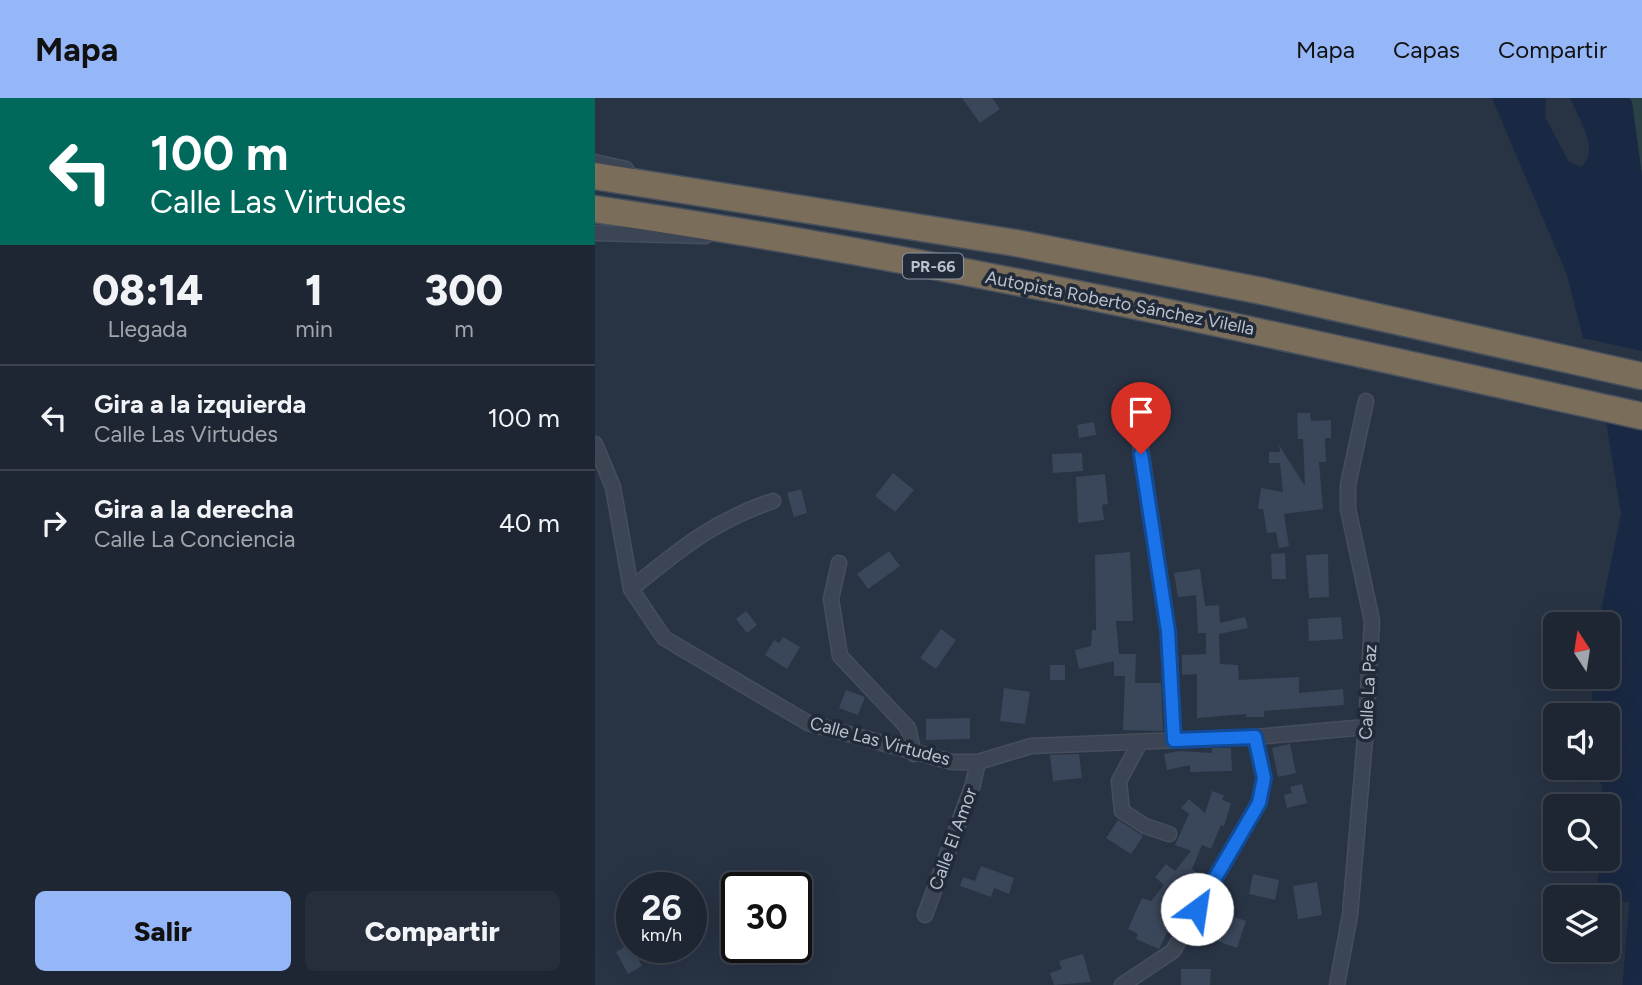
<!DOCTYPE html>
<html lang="es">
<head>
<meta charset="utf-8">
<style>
  :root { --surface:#1e2633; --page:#262e3b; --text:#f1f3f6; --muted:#a1a5ac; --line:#3c434e; --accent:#95b7f8 }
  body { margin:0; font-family:Figtree,sans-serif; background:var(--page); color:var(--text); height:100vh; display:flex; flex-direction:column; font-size:26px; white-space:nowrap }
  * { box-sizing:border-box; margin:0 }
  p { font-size:23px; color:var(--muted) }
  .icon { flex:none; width:38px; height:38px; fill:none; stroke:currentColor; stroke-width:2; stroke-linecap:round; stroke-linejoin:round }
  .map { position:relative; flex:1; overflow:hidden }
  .details { display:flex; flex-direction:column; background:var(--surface); width:595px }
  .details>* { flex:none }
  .top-card { background:#00695c; color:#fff; overflow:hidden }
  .needle { width:46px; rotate:348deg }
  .tools { position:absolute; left:948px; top:514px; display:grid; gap:14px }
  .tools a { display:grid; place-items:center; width:77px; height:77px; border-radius:10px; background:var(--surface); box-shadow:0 7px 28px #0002,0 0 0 2px var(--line); font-size:35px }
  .speed { position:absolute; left:21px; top:774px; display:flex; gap:14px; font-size:35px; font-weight:700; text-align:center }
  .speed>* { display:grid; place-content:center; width:91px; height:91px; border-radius:50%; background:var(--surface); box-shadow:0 7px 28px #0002,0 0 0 2px var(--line); line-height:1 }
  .speed small { font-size:18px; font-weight:400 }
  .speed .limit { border:4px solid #111; border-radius:10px; background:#fff; color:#111 }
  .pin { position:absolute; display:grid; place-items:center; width:60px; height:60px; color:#fff; margin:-72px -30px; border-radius:50% 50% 50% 0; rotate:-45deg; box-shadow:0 0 7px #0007 }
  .pin .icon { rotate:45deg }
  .me { position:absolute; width:77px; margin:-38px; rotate:31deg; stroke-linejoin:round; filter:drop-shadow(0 0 5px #0008) }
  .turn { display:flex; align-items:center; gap:24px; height:147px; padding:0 35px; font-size:32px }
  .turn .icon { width:91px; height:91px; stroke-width:2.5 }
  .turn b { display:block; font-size:49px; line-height:60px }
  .eta { display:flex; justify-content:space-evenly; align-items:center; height:119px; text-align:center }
  .eta b { font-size:42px; font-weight:800; line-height:49px }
  .cta { display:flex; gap:14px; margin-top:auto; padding:14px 35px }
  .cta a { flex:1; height:80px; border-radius:10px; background:var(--accent); color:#111; font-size:28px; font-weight:800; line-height:80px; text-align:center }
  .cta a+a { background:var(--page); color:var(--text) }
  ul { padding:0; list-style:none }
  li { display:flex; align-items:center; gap:21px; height:105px; padding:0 35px; border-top:2px solid var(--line) }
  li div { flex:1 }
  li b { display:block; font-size:26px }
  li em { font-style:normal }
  header { display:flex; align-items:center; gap:42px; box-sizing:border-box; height:98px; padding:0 35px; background:var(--accent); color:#111 }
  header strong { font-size:33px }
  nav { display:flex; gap:38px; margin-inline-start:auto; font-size:24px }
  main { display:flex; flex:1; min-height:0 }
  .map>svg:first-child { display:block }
  .green { fill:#2a4145 }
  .water { fill:#1a2943 }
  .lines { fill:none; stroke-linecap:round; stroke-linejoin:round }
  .river { stroke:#1a2943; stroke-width:21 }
  .building { fill:#3a475a }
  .minor-casing { stroke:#464e5d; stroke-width:17 }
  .motorway-casing { stroke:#47505e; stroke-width:29 }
  .minor { stroke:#3c4554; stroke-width:14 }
  .motorway { stroke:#7a6e5a; stroke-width:26 }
  .route-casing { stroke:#114b97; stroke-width:18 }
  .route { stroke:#1a73e8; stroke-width:12 }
  .labels { text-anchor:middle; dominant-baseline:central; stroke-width:7; stroke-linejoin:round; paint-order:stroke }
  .shield { fill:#212a39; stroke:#8c94a1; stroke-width:2 }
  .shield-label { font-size:16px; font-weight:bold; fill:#bac1cd }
  .street-label { font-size:18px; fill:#bac1cd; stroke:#212a39 }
</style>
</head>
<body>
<header>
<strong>Mapa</strong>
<nav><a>Mapa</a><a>Capas</a><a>Compartir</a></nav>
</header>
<main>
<section class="details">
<div class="top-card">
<div class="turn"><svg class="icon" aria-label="left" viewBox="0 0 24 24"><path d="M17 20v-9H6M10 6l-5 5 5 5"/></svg><div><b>100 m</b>Calle Las Virtudes</div></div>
</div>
<div class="eta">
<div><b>08:14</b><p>Llegada</p></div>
<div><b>1</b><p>min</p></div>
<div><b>300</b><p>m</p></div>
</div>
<ul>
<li><svg class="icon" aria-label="left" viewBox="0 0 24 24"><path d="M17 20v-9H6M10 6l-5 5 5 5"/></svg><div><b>Gira a la izquierda</b><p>Calle Las Virtudes</p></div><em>100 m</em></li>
<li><svg class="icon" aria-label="right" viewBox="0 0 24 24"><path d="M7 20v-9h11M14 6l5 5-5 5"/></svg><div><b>Gira a la derecha</b><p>Calle La Conciencia</p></div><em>40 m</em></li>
</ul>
<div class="cta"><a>Salir</a><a>Compartir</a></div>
</section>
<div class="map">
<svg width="1047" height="887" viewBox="0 0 1047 887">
  <rect width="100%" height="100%" fill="#283344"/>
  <!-- green -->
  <path class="green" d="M1034,0H1047V78L1037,4Z"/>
  <!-- water -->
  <path class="water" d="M897,0H951L950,19L974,64L986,69C1006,53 983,19 975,0H1034L1037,4L1047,78V253L988,240L972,177Z
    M1011,323L1047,330V802L1013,806V800H1000L1006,761H1013V709H1009L1004,670H1013V618H998L996,579H1013V527H1003L1026,416Z"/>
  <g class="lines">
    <!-- river -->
    <path class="river" d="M1038,887L1047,778"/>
  </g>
  <!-- building -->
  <path class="building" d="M367,0H397L405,11L385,25Z
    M702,315H715L716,323L736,322V340H730L731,364H724L728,411L689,416L694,448L684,450L681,434L672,435L668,411H663L666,390L688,394L685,365H674V354H685L684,347L710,388L708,341H703Z
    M499,324L501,337L484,340L482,327Z
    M487,355L488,373L458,375L457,356Z
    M298,375L319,392L300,414L280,398Z
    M510,376L513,406L507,407L509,422L483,425L481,379Z
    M206,391L212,415L199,419L192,395Z
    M294,453L305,468L273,491L262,476Z
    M535,454L538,523H521L524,556H541L540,585H566L568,633L528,632L530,578H519V563L484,571L480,552L496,548L497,532H501L500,457Z
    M690,455L691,481H677L676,456Z
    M733,456L734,499L714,500L711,457Z
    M605,471L610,508L624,507L625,525L650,519L653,530L624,536L625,566L643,567L644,582L704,579V595L748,591L749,607L669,613V619H651V616L602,620V576L587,577V557L611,556V535H603L601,497L583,499L579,475Z
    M151,513L162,527L152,535L141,521Z
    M746,519L748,541L714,543L713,521Z
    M346,531L361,542L341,571L325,560Z
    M188,539L205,549L192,571L170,557L179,542L184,545Z
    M455,567H470V582H455Z
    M409,590L435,594L430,626L405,623Z
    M251,592L270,599L263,617L244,610Z
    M375,620V641L331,642V621Z
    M695,646L701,675L683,679L677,650Z
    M617,650H636L637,673L595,674V667L572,672L569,656L584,653L617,655Z
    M484,656L487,680L458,683L455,657Z
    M707,686L712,705L692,710L689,697L697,695L695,689Z
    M617,693L629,697L627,702L636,705L629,728L626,727L616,751L607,747L597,771L602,775L573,811L582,815L564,851L541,841L543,836L533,831L547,800L556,803L569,787L560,779L571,766L580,773L596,753L580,747L594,716L586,710L594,701L610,715Z
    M523,722L548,738L536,756L511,740Z
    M386,768L419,780L414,796L399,790L396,799L365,788L368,779L380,783Z
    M658,776L684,782L680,802L654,796Z
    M722,784L727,817L703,821L698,788Z
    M628,815L651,823L642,850L619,842Z
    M35,846L47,868L33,876L21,854Z
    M488,856L496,884L459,887L455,875L467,871L464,863Z
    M586,871H616L615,887H586Z"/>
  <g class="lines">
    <!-- minor casing -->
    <g class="minor-casing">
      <path id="minor" d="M0,64L31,71
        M0,135L110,138
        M543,331L573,533L579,642
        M0,346L18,389L36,491L69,540L213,625L357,664H383L436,648L660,639L771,629
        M244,465L236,501L245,558L313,630L319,656
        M36,491C84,452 118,423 178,403
        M545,644L524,683L527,713L550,728L574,736
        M330,817L378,686L383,664
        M527,887L578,853L664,705L669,679L660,639
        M742,887L755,817L771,629L777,523L753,411V387L771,303"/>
    </g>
    <!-- motorway casing -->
    <g class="motorway-casing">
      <path id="motorway" d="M0,78L421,145L667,193L1047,278
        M0,111C352,162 700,241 1047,318"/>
    </g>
    <!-- minor -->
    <use href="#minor" class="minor"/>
    <!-- motorway -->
    <use href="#motorway" class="motorway"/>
  </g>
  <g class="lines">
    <!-- route casing -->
    <g class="route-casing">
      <path id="route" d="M546,356L573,533L579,642L660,639L669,680L664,705L602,811"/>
    </g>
    <!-- route -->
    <use href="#route" class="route"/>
  </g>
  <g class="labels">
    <!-- shield labels -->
    <rect class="shield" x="308" y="155.5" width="60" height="25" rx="5"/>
    <g class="shield-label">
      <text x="338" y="168">PR-66</text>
    </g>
    <!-- street labels -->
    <g class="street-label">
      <text transform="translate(525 205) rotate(11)">Autopista Roberto Sánchez Vilella</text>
      <text transform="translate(773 594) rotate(-87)">Calle La Paz</text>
      <text transform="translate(285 643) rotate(15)">Calle Las Virtudes</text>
      <text transform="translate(358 741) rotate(-70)">Calle El Amor</text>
    </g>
  </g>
</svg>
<div class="tools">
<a><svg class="needle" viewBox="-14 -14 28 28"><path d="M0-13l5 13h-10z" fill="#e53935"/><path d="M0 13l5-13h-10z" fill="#a1a5ac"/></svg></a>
<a><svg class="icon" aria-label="sound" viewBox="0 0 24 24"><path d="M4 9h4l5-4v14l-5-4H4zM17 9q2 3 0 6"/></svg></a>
<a><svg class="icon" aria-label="search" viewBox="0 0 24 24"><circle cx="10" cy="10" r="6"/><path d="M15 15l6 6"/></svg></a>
<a><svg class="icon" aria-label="layers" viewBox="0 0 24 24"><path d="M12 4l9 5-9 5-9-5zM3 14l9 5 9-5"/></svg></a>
</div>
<div class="speed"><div>26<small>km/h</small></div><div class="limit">30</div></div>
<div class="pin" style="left:546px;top:356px;background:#d93025"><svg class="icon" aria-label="arrive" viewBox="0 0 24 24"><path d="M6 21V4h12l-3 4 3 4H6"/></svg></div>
<svg class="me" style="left:602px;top:811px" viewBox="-20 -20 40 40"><circle r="19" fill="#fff"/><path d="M0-13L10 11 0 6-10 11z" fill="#1a73e8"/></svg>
</div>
</main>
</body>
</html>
